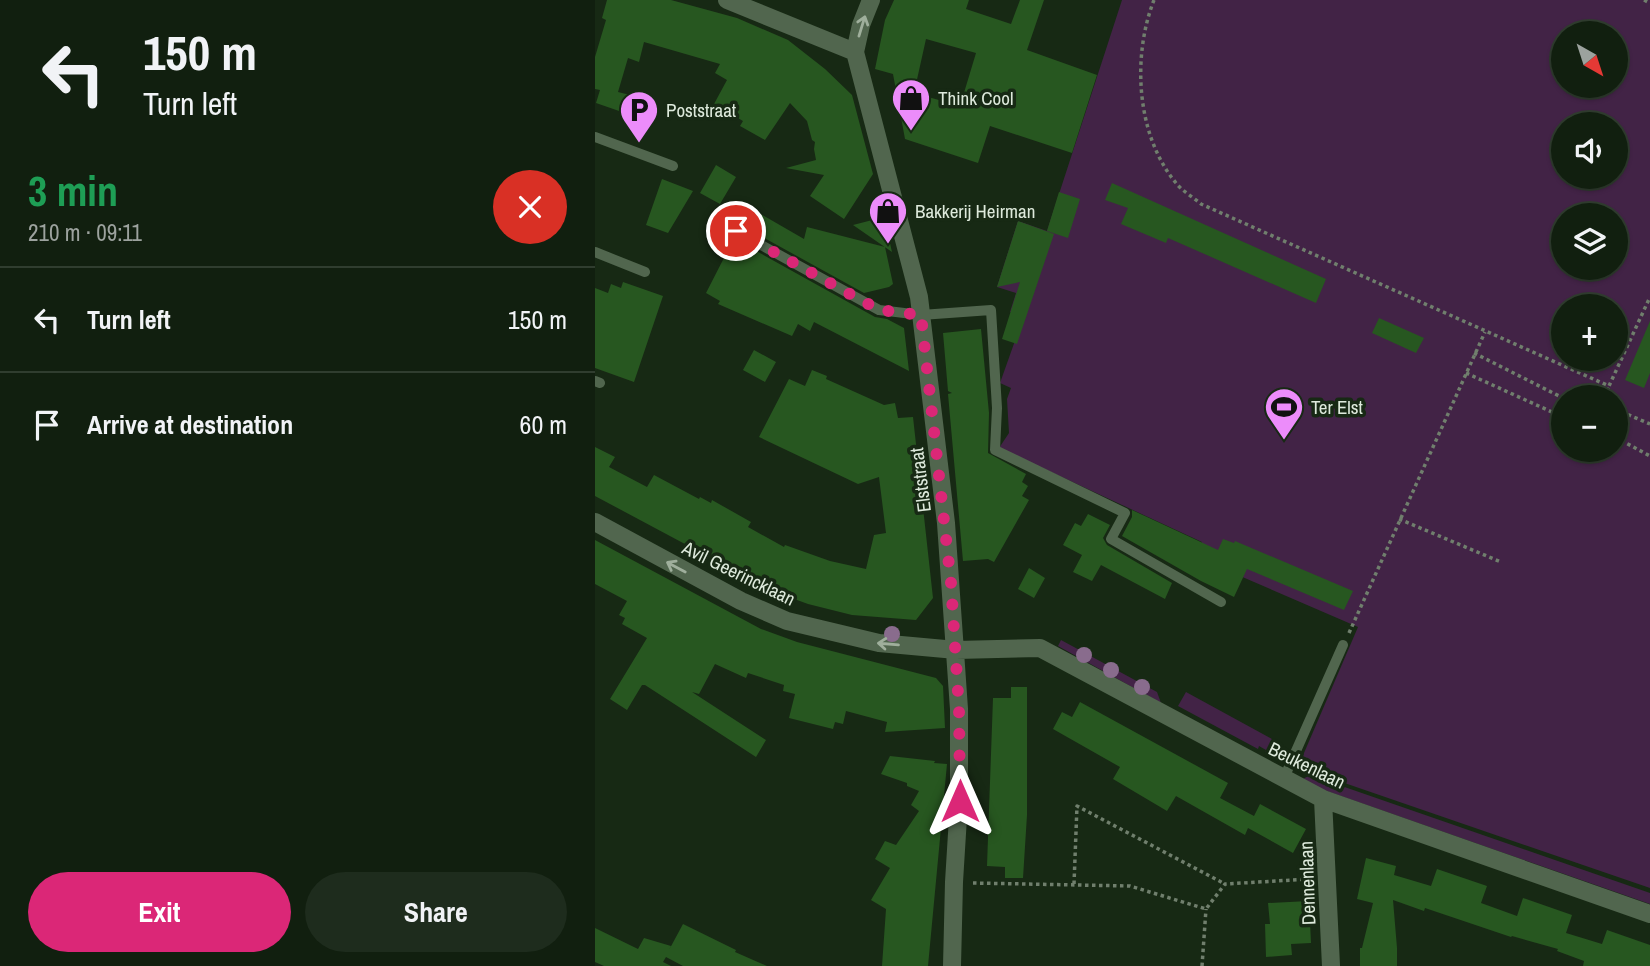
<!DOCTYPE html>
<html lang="en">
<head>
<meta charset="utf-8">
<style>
  :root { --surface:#111f0f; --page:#1e2c1d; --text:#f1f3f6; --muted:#9ca29e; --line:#303d2f; --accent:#db2777 }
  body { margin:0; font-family:"Archivo Narrow",sans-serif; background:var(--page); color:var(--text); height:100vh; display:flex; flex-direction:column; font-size:26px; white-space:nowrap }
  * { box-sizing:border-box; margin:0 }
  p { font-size:23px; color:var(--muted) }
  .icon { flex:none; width:38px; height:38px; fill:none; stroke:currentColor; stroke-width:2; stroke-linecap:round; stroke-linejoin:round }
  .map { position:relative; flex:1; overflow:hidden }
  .side { display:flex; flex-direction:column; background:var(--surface); width:595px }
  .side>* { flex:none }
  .banner { background:#111f0f; color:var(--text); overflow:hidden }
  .needle { width:46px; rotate:141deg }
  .fabs { position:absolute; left:956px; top:21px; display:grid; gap:14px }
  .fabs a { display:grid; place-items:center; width:77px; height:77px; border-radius:50%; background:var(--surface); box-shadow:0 2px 5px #0004,0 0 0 2px var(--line); font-size:35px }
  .pin { position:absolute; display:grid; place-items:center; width:60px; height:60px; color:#fff; margin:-30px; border:4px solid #fff; border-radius:50%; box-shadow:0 2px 7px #0007 }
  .me { position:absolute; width:77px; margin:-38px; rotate:0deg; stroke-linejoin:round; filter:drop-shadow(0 0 5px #0008) }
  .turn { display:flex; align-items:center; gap:24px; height:147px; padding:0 28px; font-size:32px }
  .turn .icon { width:91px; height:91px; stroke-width:2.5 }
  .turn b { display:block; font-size:49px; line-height:60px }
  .round { display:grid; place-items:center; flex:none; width:74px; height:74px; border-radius:37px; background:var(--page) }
  .headline { display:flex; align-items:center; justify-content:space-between; height:119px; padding:0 28px }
  h1 { font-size:42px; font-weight:800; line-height:52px; color:#1e9e55 }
  .button { display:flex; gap:14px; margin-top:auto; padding:14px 28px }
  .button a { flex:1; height:80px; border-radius:42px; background:var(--accent); color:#fff; font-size:28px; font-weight:800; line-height:80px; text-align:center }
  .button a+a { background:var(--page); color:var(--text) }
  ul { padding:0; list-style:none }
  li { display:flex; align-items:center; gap:21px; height:105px; padding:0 28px; border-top:2px solid var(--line) }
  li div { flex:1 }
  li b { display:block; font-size:26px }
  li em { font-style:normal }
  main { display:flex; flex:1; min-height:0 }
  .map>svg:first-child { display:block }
  .green { fill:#422346; fill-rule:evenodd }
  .building { fill:#275720; fill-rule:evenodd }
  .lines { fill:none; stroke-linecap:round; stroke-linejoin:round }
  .path { stroke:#707f6d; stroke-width:3.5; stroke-dasharray:3.5 3.5; stroke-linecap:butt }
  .service { stroke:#51664e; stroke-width:10 }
  .minor { stroke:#51664e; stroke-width:18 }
  .tree { fill:#896c8d }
  .oneway { stroke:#9faf9c }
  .route { stroke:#db2777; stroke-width:12; stroke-dasharray:0 21.6 }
  .labels { text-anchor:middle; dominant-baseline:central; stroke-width:7; stroke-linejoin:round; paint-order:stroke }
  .poi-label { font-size:19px; fill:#deeadc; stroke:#172914; text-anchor:start }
  .street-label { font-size:19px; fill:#deeadc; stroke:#172914 }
</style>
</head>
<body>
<main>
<section class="side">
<div class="banner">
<div class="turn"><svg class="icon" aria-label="left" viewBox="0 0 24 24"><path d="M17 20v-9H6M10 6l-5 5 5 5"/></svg><div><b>150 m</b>Turn left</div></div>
</div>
<div class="headline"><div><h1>3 min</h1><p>210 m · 09:11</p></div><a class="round" style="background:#d93025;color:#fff"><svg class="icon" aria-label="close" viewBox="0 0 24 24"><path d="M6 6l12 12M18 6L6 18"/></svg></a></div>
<ul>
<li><svg class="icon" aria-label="left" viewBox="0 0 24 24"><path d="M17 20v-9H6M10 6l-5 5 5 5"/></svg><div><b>Turn left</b></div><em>150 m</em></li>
<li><svg class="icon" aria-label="arrive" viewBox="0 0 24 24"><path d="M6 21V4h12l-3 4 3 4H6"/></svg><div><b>Arrive at destination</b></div><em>60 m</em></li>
</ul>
<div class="button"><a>Exit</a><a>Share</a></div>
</section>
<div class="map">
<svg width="1055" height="966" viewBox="0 0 1055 966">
  <rect width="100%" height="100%" fill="#172914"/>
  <!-- green -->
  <path class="green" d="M527,0H1055V888L703,767L763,627L601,557L607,542L404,448L414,433L412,399L416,388L405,383L428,318L426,316L415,312L421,293L402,287L423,221L452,231ZM968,33H1020V86H968ZM968,124H1020V177H968ZM968,215H1020V268H968ZM968,306H1020V359H968ZM968,397H1020V450H968Z
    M466,640L562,692L566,703L463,646Z
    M591,692L688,745L681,759L670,753L671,750L664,746L663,749L583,706Z
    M715,775L1055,893V904L726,789L708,779Z"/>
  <!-- building -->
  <path class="building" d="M12,0H76L142,18L193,40L230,69L257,95L278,174L249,219L215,196L229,175L191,168L221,160L219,149L220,142L217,140L212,121L195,103L170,140L145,126L148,121L119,104L132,80L120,73L125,64L49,42L44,62L33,58L23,92L55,100L50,120L1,103L5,90L0,89V57L11,20L7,18Z
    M299,0H374L371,9L416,24L425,0H449L432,50L502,75L477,153L395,126L383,163L310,139L298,74L280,69L290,20ZM331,39L381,53L365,106L319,93Z
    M121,165L141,177L125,204L105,193Z
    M67,179L98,191L73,233L51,225Z
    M517,183L731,279L721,303L573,238L571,243L526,224L533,208L510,200Z
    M464,192L485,199L473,238L452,231Z
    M162,212L209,239L212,227L290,247L298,284L294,287L269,293L153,229Z
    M289,217L297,252L258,225Z
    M423,221L459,234L422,344L407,339L425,282L402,287Z
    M145,242L280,317L292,319L309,328L314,371L219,322L215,331L203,324L197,336L123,304L125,301L111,293L131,254L137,257Z
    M28,282L68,296L39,382L0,368V288L13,293L16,284L26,288Z
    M784,318L829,338L821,353L777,333Z
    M1055,321V373L1049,388L1030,380Z
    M386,329L394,413L393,453L431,474L427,482L433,486L427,496L434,500L399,562L393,559L368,561L353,394L357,393L353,391L348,333Z
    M159,350L181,362L170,382L148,370Z
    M217,370L232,376L231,379L289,405L300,403L303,418L318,417L338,598L321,620L257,615L213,604L180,592L0,496V447L20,457L14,467L52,487L59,475L104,499L105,497L116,503L117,500L156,522L153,527L189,547L190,545L235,561L271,569L279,535L291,533L284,477L263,484L164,437L194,379L210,386Z
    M537,510L623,550L628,539L639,543L640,541L758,591L749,610L652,569L639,597L606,581L527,536L537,517Z
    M493,514L515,525L508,538L512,545L577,583L570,599L506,565L497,581L478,572L487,555L468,545L480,523L486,526Z
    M0,540L166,629L202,642L341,678L348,686L350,728L290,732L292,722L251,711L248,724L240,722L238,729L194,718L200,694L188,691L189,685L153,673L151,678L120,664L104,694L97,692L171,740L161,757L50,685H47L32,710L15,699L52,638L27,624L30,618L24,615L32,601L0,584Z
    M434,568L450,578L439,598L423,589Z
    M416,687H432V815L428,878H410V867L392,866L398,698H416Z
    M485,702L633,783L625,798L659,816L665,804L711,829L698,853L653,828L650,835L581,796L572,811L518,779L525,767L458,729L467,712L477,717Z
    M295,756L340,761L339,763L352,764L333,966H287L291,909L276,900L295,868L280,859L290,841L301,845L324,811L316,805L324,791L312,786V783L286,774Z
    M771,858L801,866L799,875L836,886L842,869L892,886L886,903L922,916L928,898L977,915L971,933L1007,944L1012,930L1055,945V966H988L989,961L962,951L963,949L917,936L916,937L830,908L829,911L798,900L802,948V966H765V948H767L778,903L762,899Z
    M714,901L716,943L696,944L697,955L671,957L670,924H675L673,903Z
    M88,924L141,950L140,952L172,966H88L71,957L68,962L76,966H9L0,962V928L43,949L49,938L76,946L74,950Z"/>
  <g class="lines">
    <!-- path -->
    <path class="path" d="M559,0C537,56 541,135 581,183C587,191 598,197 606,204L1014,386L1055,297
      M1049,0L1055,3
      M879,353L968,398
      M871,373L968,417
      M1009,397L1014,386
      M1020,409L1055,424
      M1020,437L1055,456
      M804,519L906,562
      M754,633L890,332
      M378,883L535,886L611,909L630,884L715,879
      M479,884L482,806L630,884
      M607,966L611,909"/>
    <!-- service -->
    <path class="service" d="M0,137L78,166
      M119,219L284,310L326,315L396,310L402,408L400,450L530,513L516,539L626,602
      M0,252L50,272
      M0,381L5,383
      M689,778L748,645"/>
    <!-- minor -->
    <path class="minor" d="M132,0L260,52
      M276,0L266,25L260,52L324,297L351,523L364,709V801L359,882L357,966
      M0,522L146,601L192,621L284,643L361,650L445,648L728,799L1055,914
      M728,799L736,966"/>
  </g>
  <!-- trees -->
  <g class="tree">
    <circle cx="297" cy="634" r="8"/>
    <circle cx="489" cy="655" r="8"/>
    <circle cx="516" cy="670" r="8"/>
    <circle cx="547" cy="687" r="8"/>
  </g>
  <!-- one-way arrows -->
  <defs><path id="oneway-shaft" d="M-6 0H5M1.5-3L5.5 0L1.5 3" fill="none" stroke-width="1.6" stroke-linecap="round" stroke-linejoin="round" transform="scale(1.75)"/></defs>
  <g class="oneway">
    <use href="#oneway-shaft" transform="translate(267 26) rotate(-73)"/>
    <use href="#oneway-shaft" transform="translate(81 567) rotate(-152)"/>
    <use href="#oneway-shaft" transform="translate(293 644) rotate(-175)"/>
  </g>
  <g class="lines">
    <!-- route -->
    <path class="route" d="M141,231L284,310L326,315L356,583L364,709L365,801"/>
  </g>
  <!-- icons -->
  <defs>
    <g id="shop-pin" transform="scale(2.0125)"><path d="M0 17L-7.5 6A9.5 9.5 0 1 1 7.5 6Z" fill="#ec8cfa" stroke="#172914"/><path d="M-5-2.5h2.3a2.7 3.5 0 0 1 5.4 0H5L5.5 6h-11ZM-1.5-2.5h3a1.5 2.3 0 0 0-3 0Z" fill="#111"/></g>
    <g id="parking-pin" transform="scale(2.0125)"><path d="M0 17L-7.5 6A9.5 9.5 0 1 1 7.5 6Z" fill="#ec8cfa" stroke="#172914"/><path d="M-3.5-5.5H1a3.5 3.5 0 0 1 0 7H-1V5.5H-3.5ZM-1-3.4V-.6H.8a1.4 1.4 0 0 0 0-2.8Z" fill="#111"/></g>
    <g id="stadium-pin" transform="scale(2.0125)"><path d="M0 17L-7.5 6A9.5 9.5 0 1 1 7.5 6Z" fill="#ec8cfa" stroke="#172914"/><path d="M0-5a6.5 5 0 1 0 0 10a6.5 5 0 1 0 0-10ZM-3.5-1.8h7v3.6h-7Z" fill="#111"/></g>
  </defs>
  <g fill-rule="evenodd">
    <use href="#shop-pin" x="316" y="98"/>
    <use href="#parking-pin" x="44" y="110"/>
    <use href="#shop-pin" x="293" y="211"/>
    <use href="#stadium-pin" x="689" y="407"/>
  </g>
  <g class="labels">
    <!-- poi labels -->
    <g class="poi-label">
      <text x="343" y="98">Think Cool</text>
      <text x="71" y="110">Poststraat</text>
      <text x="320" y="211">Bakkerij Heirman</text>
      <text x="716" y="407">Ter Elst</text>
    </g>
    <!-- street labels -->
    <g class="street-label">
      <text transform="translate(325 480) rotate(-97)">Elststraat</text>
      <text transform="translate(144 573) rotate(26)">Avil Geerincklaan</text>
      <text transform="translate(712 765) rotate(26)">Beukenlaan</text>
      <text transform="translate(712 883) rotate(-92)">Dennenlaan</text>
    </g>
  </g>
</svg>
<div class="fabs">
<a><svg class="needle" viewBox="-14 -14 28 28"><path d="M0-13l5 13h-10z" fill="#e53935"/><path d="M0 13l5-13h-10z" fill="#9ca29e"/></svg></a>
<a><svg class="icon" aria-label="sound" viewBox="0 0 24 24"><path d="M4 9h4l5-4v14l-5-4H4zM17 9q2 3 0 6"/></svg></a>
<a><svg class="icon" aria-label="layers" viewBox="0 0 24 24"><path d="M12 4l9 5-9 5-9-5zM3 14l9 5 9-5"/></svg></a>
<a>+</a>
<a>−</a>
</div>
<div class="pin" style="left:141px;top:231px;background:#d93025"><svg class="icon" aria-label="arrive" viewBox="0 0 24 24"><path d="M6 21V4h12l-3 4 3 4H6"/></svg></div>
<svg class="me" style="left:365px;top:801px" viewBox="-20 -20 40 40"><path d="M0-17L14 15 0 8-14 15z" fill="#db2777" stroke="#fff" stroke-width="4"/></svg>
</div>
</main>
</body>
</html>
